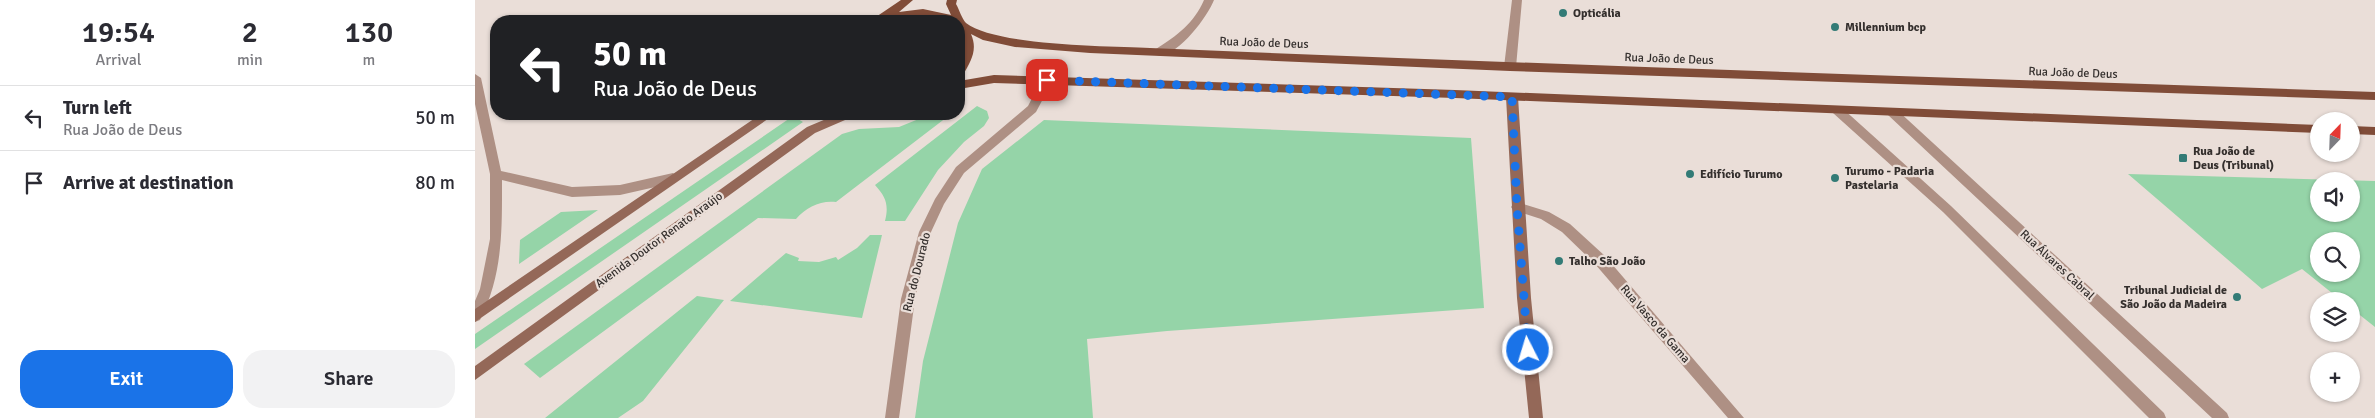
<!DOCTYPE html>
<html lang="en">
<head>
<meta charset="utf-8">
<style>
  :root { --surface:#fff; --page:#f2f2f3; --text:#2b2b33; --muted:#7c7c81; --line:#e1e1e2; --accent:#1a73e8 }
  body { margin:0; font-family:Signika,sans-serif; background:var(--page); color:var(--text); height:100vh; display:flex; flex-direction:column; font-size:19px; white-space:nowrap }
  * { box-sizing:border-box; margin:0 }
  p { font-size:16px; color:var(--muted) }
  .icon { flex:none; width:28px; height:28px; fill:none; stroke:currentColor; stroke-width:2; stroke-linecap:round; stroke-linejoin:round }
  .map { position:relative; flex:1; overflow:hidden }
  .side { display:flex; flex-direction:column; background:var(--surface); width:475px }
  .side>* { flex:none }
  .guide { position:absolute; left:15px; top:15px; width:475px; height:105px; border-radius:20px; box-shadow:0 1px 4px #0004; background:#202124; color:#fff; overflow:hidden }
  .needle { width:32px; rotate:23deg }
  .tools { position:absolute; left:1835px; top:112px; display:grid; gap:10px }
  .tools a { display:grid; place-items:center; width:50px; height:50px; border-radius:50%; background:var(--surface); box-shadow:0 1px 4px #0004; font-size:25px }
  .pin { position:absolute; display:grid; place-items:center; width:42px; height:42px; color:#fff; margin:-21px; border-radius:10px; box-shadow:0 2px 8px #0006 }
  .me { position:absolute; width:55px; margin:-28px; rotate:355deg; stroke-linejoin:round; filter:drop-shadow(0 0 4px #0008) }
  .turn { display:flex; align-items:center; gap:18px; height:105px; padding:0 20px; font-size:22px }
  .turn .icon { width:65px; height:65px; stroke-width:2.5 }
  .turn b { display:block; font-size:35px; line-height:42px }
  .eta { display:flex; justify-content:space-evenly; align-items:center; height:85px; text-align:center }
  .eta b { font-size:30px; font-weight:600; line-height:35px }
  .primary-button { display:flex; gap:10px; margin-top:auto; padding:10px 20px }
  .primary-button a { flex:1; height:58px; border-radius:20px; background:var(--accent); color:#fff; font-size:20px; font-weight:600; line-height:58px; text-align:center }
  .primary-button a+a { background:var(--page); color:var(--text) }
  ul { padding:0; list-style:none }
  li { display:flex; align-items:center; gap:15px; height:65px; padding:0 20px; border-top:1px solid var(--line) }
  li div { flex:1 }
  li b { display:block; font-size:19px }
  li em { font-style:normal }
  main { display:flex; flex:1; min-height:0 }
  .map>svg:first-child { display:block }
  .green { fill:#95d4a8; fill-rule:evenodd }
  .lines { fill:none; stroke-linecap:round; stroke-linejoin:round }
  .street { fill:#ae9084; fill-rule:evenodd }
  .secondary { fill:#946858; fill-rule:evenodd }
  .primary { fill:#804c38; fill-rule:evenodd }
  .route { stroke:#1a73e8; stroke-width:9; stroke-dasharray:0 16.2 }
  .poi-dot { fill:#337b76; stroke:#eaded8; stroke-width:2 }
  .labels { text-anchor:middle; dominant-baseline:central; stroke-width:4.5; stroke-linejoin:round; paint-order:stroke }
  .poi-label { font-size:12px; font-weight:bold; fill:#342f2d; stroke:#eaded8; text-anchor:start }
  .street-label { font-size:12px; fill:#342f2d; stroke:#eaded8 }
</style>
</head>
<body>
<main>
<section class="side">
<div class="eta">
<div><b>19:54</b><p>Arrival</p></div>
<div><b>2</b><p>min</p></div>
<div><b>130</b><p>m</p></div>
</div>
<ul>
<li><svg class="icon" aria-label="left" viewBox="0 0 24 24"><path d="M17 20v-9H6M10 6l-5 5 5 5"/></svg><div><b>Turn left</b><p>Rua João de Deus</p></div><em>50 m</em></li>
<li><svg class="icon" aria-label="arrive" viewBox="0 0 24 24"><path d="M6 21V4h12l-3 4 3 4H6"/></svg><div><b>Arrive at destination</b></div><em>80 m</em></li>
</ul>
<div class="primary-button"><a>Exit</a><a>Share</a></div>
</section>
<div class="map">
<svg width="1900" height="418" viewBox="0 0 1900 418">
  <rect width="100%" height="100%" fill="#eaded8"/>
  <!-- green -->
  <path class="green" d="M502,106L512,111L514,118L509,126L489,142L463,170L430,221H410C414,205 411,197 400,185Z
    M456,114H476L361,202C346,200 331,207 321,219L283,218L65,378L49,364L367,134L384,129L424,127Z
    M318,116L328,122L0,349V334Z
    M569,120L996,138L1009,308L692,331L612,339L618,418H440L448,361L483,223L507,169Z
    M1653,174L1900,181V327L1876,308V301H1867L1827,269L1787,289ZM1844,181H1876V214H1844ZM1844,241H1876V274H1844Z
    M123,210L44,264L45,240L86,212Z
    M395,235H407L387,318L255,301L311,253L324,258L323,261L344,262L361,257L363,260L382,248Z
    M222,296L249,300L168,401L143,418H70Z"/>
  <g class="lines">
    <!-- street -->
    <path class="street" d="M729,0H739C733,16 701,60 681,55L680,52L681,49C702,36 719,23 729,0Z
      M1037,0H1047L1041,67L1035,71L1029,67Z
      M0,74L6,78L26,171L97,187L145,185L198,173L204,178L198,183L145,195L97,197L27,180C27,231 28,274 5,320L0,322V301L5,289L15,239V174L0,104Z
      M572,76L578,80L561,112L489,173L469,204L456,232L440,299L424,418H410L426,299L444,232L460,199L481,167L553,106L568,77Z
      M1362,106L1366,107L1476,206L1689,413L1691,418H1674L1468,212L1358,113L1356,110L1358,107Z
      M1417,108L1421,109L1752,413L1754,418H1737L1413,115L1411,112Z
      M1042,202L1074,212L1095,224L1130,256L1269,418H1253L1120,264L1087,232L1066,219L1038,210L1036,207L1038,204Z"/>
    <!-- secondary -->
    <path class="secondary" d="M1037,93L1043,97L1056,298L1068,418H1054L1042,298L1031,97Z
      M286,114H300L0,322V309Z
      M363,114H379L377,117L340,133L0,380V366L332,127Z"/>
    <!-- primary -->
    <path class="primary" d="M426,0H438L424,12L448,9L476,15L471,4L472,0H482L481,4C484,9 487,19 491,23C520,46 636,46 675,48C1084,65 1492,78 1900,92V100L1035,71L615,53L540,47L508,40L496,34C503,50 496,61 488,75L484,76C483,64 489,56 489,45C488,36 484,30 484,21C471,21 461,17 449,16C432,14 412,21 395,21Z
      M519,75L980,90L1844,125V133L980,98L519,83L484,89V81Z
      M1876,126L1900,127V135L1876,134Z"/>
  </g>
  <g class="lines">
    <!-- route -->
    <path class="route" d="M572,80L1037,97L1042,207L1053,350"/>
  </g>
  <!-- markers -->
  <g class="poi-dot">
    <circle cx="1088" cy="13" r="5"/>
    <circle cx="1360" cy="27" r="5"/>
    <rect x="1703" y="153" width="10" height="10" rx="2.5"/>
    <circle cx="1215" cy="174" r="5"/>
    <circle cx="1360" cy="178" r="5"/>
    <circle cx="1084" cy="261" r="5"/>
    <circle cx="1762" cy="297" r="5"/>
  </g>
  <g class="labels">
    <!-- poi labels -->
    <g class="poi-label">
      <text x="1098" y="13">Opticália</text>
      <text x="1370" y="27">Millennium bcp</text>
      <text x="1718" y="151">Rua João de<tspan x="1718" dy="14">Deus (Tribunal)</tspan></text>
      <text x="1370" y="171">Turumo - Padaria<tspan x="1370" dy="14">Pastelaria</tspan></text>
      <text x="1225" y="174">Edifício Turumo</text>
      <text x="1094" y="261">Talho São João</text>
      <text x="1752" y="290" text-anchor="end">Tribunal Judicial de<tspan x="1752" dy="14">São João da Madeira</tspan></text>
    </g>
    <!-- street labels -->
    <g class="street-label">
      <text transform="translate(789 43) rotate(2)">Rua João de Deus</text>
      <text transform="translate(1194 59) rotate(2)">Rua João de Deus</text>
      <text transform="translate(1598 73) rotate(2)">Rua João de Deus</text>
      <text transform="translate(184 240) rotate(-36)">Avenida Doutor Renato Araújo</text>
      <text transform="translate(1582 265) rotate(43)">Rua Álvares Cabral</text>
      <text transform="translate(442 272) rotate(-76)">Rua do Dourado</text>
      <text transform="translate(1180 324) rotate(49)">Rua Vasco da Gama</text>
    </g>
  </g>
</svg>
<div class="tools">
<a><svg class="needle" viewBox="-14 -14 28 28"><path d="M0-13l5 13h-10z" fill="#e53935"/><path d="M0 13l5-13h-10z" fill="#7c7c81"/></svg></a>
<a><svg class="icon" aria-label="sound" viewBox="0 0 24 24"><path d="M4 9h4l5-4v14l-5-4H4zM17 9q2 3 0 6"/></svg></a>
<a><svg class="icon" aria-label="search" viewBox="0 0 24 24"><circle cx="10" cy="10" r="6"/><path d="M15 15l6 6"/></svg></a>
<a><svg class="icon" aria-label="layers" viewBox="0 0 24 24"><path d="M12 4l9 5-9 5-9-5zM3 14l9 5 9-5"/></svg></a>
<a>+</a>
</div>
<div class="pin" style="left:572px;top:80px;background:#d93025"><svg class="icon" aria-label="arrive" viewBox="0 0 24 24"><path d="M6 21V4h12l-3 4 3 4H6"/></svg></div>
<svg class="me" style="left:1053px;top:350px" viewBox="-20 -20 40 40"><circle r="17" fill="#1a73e8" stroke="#fff" stroke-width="3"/><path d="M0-11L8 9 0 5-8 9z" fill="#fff"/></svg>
<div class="guide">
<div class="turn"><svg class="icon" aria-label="left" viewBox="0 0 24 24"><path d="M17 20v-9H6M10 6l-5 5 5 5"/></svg><div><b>50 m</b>Rua João de Deus</div></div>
</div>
</div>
</main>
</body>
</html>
